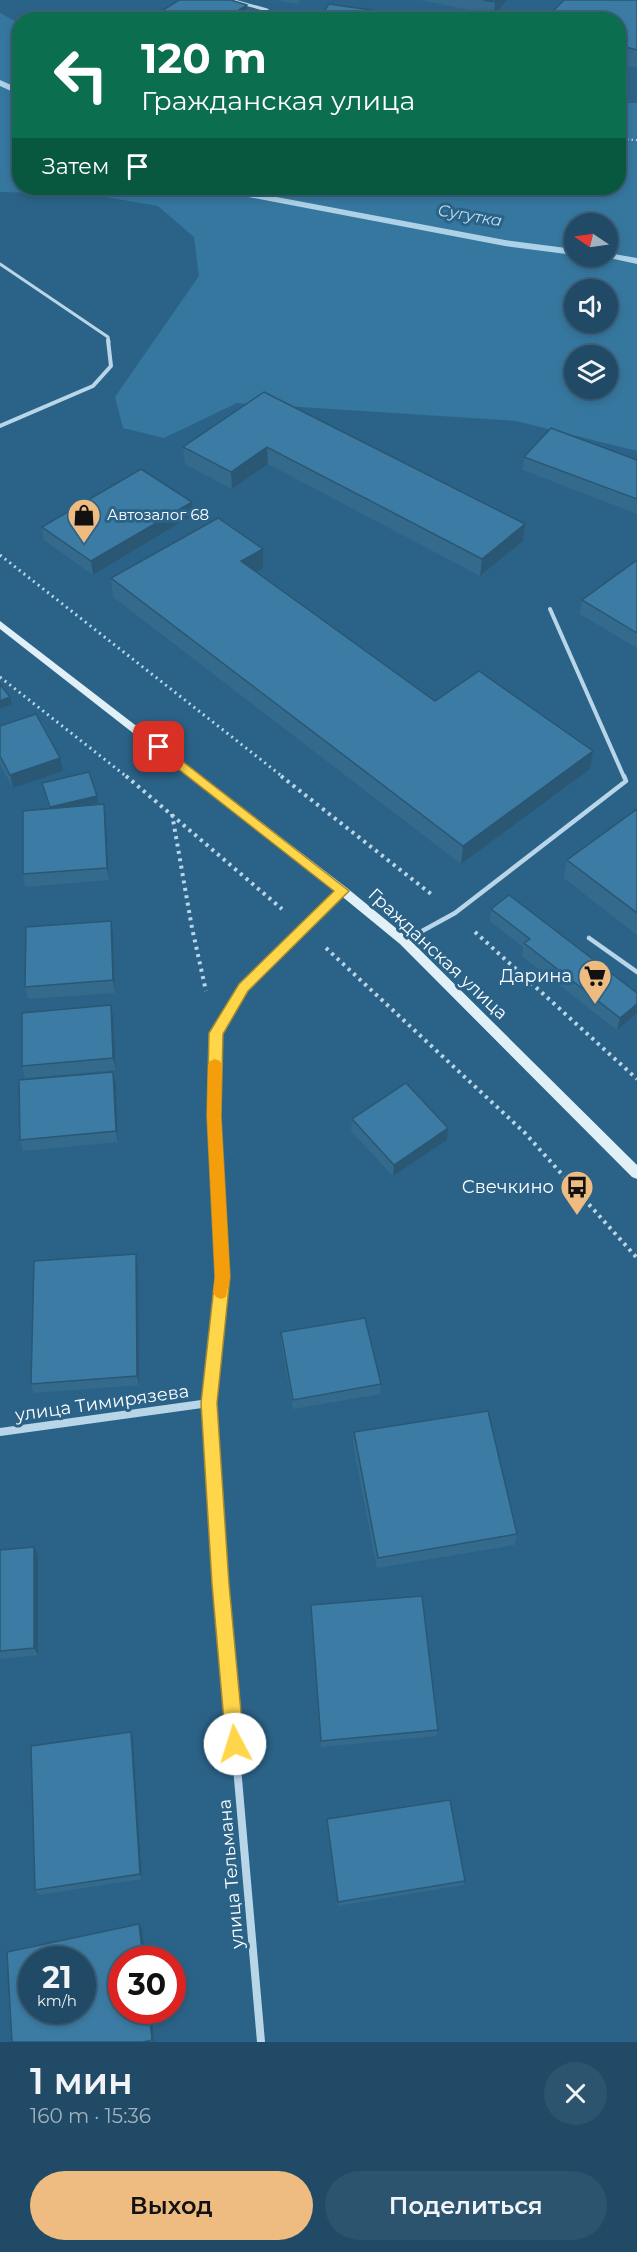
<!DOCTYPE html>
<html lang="ru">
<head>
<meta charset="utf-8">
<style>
  :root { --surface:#204a66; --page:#2d546f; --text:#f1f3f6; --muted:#a2b3bf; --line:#3d627a; --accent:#eebb80 }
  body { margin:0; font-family:Montserrat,sans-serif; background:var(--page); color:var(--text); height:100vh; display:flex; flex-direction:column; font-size:22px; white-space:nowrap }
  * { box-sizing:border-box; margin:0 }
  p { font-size:20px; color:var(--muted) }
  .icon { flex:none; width:33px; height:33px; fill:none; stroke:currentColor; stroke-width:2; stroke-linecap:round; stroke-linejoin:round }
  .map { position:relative; height:2042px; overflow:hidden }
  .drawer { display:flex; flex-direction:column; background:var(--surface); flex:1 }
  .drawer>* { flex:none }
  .hud { position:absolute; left:12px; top:12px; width:614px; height:183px; border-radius:24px; box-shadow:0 3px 9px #0003,0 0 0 2px var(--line); background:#0b6e4f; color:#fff; overflow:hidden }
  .needle { width:39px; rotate:283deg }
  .controls { position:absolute; left:564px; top:213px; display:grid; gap:12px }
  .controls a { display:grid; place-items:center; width:54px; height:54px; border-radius:50%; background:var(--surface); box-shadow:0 3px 9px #0003,0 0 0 2px var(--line); font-size:30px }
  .speed { position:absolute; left:18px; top:1946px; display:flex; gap:12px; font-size:30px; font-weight:700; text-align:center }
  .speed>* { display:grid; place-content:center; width:78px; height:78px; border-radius:50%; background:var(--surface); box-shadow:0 3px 9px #0003,0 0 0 2px var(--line); line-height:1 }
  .speed small { font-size:15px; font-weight:400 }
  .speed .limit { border:9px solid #d22; background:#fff; color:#111 }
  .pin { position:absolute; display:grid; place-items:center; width:51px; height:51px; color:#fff; margin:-26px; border-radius:12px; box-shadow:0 3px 9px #0006 }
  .me { position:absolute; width:66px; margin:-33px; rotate:355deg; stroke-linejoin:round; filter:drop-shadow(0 0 4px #0008) }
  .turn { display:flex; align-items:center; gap:21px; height:126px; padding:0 30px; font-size:27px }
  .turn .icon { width:78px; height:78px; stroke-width:2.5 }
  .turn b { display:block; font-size:42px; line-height:51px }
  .then { display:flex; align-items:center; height:57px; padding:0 30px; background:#0003; gap:12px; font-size:22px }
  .round { display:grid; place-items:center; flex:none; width:63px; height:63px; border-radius:32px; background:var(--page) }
  .summary { display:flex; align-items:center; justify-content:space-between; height:102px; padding:0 30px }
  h1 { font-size:36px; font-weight:600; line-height:45px }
  .primary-button { display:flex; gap:12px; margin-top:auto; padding:12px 30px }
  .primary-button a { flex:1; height:69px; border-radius:36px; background:var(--accent); color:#111; font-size:24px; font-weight:600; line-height:69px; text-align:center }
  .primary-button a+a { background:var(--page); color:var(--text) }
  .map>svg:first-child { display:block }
  .green { fill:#36779f; fill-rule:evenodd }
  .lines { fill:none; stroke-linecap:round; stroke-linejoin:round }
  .stream { fill:#add2e8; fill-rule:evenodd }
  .path-far2 { stroke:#b8d6e8; stroke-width:2; stroke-dasharray:1.5 3; stroke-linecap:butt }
  .path-far1 { stroke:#b8d6e8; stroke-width:3; stroke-dasharray:2 4; stroke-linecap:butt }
  .path { stroke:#b8d6e8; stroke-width:4; stroke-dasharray:3 4.5; stroke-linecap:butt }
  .lane-far2 { stroke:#b8d6e8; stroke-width:3 }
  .lane-far1 { stroke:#b8d6e8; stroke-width:4 }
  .lane { stroke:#b8d6e8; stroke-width:4.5 }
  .street-far1 { stroke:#b8d6e8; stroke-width:6 }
  .street { stroke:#b8d6e8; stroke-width:8 }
  .secondary { fill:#e1eff7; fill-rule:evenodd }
  .wall { fill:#346b8d }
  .shaded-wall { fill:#2a5773 }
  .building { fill:#3c7ca4; stroke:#2a5773; stroke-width:1.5; fill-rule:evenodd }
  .route { fill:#ffd54a; stroke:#a68a30; stroke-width:1.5 }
  .slow { fill:#f59e0b }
  .labels { text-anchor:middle; stroke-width:6; stroke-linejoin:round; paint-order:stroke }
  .far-poi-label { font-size:15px; fill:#fff; stroke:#2b6388; text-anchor:start }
  .far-water-label { font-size:16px; font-style:italic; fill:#c3dfef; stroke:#2b6388 }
  .street-label { font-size:18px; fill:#fff; stroke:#2b6388 }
  .poi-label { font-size:18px; fill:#fff; stroke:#2b6388; text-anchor:end }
</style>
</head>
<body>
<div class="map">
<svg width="637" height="2042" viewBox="0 0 637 2042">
  <rect width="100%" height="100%" fill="#2b6388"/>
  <path class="green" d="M0,13L19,23L20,188H618V103H637V451L516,421L237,403L164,438L123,428L115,397L199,276L194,237L158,206L88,194L0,192ZM574,224H608V256H574ZM574,290H608V322H574ZM574,356H608V388H574Z"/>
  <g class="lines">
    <path class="stream" d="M0,80L20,89V95L0,86Z
      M212,188H229L505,240L574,249V255L505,246L217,191Z
      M608,253L637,258V264L600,256H608Z"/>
    <path class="path-far2" d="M618,139L637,140"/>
    <path class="path-far1" d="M0,555L283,777
      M0,677L127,777"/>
    <path class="path" d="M126,776L282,909
      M281,776L431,894
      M172,814L192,928L206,991
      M475,932L637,1079
      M326,948L525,1133L637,1258"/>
    <path class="lane-far2" d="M231,0L267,10L275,20
      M0,264L108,337L109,342"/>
    <path class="lane-far1" d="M0,426L93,386L111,366L108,340
      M550,609L624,777"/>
    <path class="lane" d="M589,938L637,972
      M404,941L455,913L626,781L624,776"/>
    <path class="street-far1" d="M217,1333L223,1277L214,1116L216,1033L243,987L343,891"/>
    <path class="street" d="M217,1332L209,1403L221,1584L261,2042
      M0,1432L209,1403"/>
    <path class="secondary" d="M0,621L347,888L408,938L637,1165V1179L632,1177L400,944L339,894L0,629Z"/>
  </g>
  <path class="wall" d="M276,0H301L297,4Z
    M420,0H507L494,15Z
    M637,0V68L618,64V20H548V16Z
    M264,392L525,524L523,541L480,576L268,464L232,489L185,464L183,447Z
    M524,457L637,460V514L523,470Z
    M193,515L93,575L44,540L42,527Z
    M263,549V568L256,572L435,701L590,769L461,864L113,597L111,578Z
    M637,560V648L580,614L582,600Z
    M0,726L60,758L63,771L13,788L0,764Z
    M42,783L97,796L98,803L89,806L106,817L109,880L25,887L23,874L49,809Z
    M637,809V935L564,878L567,860Z
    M491,909L637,993L617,1030L522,956L523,947L490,921Z
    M113,933L115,993L28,999L25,987Z
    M113,1017L116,1070L25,1078L22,1066Z
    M113,1072L116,1084L118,1142L23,1151L20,1140Z
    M352,1119L448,1128L447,1140L393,1176L351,1131Z
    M136,1254L138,1265L139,1385L34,1393L31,1384Z
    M281,1332L381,1384L380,1394L293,1409L281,1342Z
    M354,1432L517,1534L514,1545L377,1568L353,1444Z
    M34,1547L38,1555V1655L0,1659V1550Z
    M311,1605L438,1730L436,1736L321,1747Z
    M133,1738L142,1879L39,1895L35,1890Z
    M327,1819L465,1881L463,1885L338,1906L327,1825Z"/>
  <path class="shaded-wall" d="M497,0H507L494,15L495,2Z
    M247,5V12L235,20L234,13Z
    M267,447L268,464L232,489L231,472Z
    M192,502L193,515L93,575L91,561Z
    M525,524L523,541L480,576L482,559Z
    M263,549V568L242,581L241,561Z
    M10,697L12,704L0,709V701Z
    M593,751L590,769L461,864L463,846Z
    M60,758L63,771L13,788L10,775Z
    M97,796L98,803L51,814L50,807Z
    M104,804L106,817L109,880L107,868Z
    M111,921L113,933L115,993L113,980Z
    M637,1004V1013L617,1030L620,1018Z
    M111,1005L113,1017L116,1070L113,1058Z
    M113,1072L116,1084L118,1142L116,1131Z
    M448,1128L447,1140L393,1176L394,1165Z
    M136,1254L138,1265L139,1385L137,1376Z
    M34,1547L38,1555V1655L34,1648Z
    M131,1732L133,1738L142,1879L140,1874Z
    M139,1924L142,1928L145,1959H143Z
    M149,2010H151L154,2042L152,2040Z"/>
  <path class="building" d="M179,0H231L247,5L234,13L256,20H147Z
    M483,0H497L495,2Z
    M564,0H637V50L618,45V20H565L548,16Z
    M329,4L441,20H318Z
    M264,392L525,524L482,559L267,447L231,472L183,447Z
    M551,428L637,460V499L524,457Z
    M141,469L192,502L91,561L42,527Z
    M218,518L263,549L241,561L435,701L479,671L593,751L463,846L111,578Z
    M637,560V633L582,600Z
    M0,684L10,697L0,701Z
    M36,714L60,758L10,775L0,756V726Z
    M89,772L97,796L50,807L42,783Z
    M104,804L107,868L23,874V811Z
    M637,809V913L567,860Z
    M509,895L637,993V1004L620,1018L524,943L530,939L491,909Z
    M111,921L113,980L25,987L26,927Z
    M111,1005L113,1058L22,1066V1013Z
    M113,1072L116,1131L20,1140L19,1080Z
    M406,1083L448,1128L394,1165L352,1119Z
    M136,1254L137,1376L31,1384L34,1261Z
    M365,1318L381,1384L293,1400L281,1332Z
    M488,1411L517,1534L378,1558L354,1432Z
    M34,1547V1648L0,1651V1550Z
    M422,1596L438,1730L321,1741L311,1605Z
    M131,1732L140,1874L35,1890L31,1746Z
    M450,1800L465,1881L338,1902L327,1819Z
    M139,1924L143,1959H122V2010H149L152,2040L143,2042H12L7,1952ZM32,1959H82V2010H32Z"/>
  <path class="route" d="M159,743L349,891L248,991L223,1034L221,1116L230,1277L217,1403L229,1584L244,1744L241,1751L235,1753L229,1751L226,1744L212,1584L201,1403L215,1277L207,1116L209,1033L239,984L334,891L154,750L153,747Z"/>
  <path class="slow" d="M215,1059L220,1061L222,1065L221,1116L230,1277L226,1297L221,1299L216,1297L213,1292L215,1277L207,1116L208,1065L210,1061Z"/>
  <defs>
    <symbol id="shop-pin" viewBox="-11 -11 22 30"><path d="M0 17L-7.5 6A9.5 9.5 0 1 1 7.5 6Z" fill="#eebb80" stroke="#2b6388"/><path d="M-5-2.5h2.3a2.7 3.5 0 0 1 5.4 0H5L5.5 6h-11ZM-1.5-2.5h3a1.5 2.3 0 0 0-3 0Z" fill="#111"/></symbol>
    <symbol id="supermarket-pin" viewBox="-11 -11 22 30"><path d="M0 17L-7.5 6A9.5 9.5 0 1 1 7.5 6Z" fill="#eebb80" stroke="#2b6388"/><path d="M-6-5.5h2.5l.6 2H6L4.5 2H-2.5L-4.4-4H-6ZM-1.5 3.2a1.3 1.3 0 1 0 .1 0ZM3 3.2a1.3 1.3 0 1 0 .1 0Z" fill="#111"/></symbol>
    <symbol id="bus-pin" viewBox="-11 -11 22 30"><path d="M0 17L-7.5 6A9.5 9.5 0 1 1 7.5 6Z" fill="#eebb80" stroke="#2b6388"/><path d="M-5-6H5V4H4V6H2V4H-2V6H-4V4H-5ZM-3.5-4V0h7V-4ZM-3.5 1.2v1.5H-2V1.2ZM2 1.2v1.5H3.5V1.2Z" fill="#111"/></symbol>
  </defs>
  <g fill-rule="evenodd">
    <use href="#shop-pin" x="65" y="496" width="38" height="52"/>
    <use href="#supermarket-pin" x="576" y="957" width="38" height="52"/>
    <use href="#bus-pin" x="558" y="1168" width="38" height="52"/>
  </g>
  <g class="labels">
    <g class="far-poi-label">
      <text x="107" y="520">Автозалог 68</text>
    </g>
    <g class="far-water-label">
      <text transform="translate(470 215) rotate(10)" y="6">Сугутка</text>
    </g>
    <g class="street-label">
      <text transform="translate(438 954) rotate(43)" y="6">Гражданская улица</text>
      <text transform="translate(102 1403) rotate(-8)" y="6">улица Тимирязева</text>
      <text transform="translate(231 1874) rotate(-95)" y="6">улица Тельмана</text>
    </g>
    <g class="poi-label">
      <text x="572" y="982">Дарина</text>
      <text x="554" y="1193">Свечкино</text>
    </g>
  </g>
</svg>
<div class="controls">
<a><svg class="needle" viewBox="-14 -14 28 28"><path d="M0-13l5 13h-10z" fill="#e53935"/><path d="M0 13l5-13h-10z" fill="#a2b3bf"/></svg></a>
<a><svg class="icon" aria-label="sound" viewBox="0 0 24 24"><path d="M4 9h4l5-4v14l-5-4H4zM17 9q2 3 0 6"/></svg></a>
<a><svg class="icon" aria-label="layers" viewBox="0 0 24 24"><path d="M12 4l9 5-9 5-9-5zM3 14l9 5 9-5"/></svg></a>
</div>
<div class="speed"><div>21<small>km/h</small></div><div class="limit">30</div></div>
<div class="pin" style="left:159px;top:747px;background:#d93025"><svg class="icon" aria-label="arrive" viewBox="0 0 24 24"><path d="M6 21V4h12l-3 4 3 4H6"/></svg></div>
<svg class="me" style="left:235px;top:1744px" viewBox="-20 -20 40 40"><circle r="19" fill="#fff"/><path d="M0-13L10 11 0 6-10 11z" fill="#ffd54a"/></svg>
<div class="hud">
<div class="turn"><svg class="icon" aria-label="left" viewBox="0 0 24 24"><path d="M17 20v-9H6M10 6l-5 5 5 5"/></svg><div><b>120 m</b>Гражданская улица</div></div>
<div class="then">Затем<svg class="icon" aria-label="arrive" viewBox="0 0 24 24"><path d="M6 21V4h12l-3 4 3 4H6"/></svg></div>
</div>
</div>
<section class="drawer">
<div class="summary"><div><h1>1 мин</h1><p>160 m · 15:36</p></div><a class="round"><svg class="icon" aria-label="close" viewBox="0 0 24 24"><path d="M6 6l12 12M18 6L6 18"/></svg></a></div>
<div class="primary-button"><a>Выход</a><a>Поделиться</a></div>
</section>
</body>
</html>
